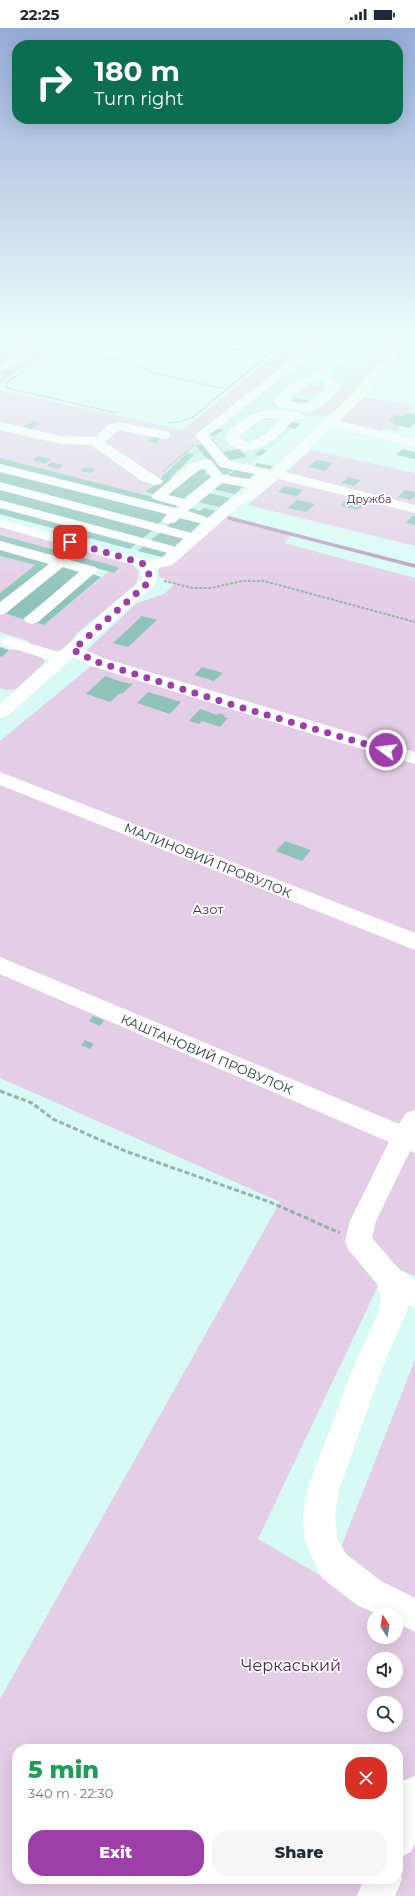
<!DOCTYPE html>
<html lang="en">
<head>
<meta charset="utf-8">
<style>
  :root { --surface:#fff; --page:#f6f6f7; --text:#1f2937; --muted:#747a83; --accent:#9c3fa8 }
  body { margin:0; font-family:Montserrat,sans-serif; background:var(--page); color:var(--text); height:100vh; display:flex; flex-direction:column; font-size:15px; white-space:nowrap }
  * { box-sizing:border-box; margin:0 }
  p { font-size:13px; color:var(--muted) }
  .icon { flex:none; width:22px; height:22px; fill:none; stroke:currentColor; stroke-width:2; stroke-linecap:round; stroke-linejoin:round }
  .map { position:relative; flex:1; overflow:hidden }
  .drawer { position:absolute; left:12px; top:1716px; width:391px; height:140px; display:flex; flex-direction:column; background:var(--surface); border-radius:16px; box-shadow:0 4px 16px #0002 }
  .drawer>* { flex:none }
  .top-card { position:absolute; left:12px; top:12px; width:391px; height:84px; border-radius:16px; box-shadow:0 4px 16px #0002; background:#0b6e4f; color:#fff; overflow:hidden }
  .needle { width:26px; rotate:348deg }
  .fabs { position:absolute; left:367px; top:1580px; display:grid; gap:8px }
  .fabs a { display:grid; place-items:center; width:36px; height:36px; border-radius:50%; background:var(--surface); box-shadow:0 4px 16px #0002; font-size:20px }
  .pin { position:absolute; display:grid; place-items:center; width:34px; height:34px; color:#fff; margin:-17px; border-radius:8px; box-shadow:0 2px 6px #0006 }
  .me { position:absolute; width:44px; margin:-22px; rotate:285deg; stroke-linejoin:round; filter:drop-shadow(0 0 3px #0008) }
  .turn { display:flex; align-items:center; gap:14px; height:84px; padding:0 16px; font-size:18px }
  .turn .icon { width:52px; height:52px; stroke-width:2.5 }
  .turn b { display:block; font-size:28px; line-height:34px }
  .round { display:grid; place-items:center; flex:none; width:42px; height:42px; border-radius:16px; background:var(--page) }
  .summary { display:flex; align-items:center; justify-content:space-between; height:68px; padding:0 16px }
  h1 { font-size:24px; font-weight:800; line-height:30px; color:#1e9e55 }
  .primary-button { display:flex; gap:8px; margin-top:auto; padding:8px 16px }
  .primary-button a { flex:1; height:46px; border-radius:16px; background:var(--accent); color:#fff; font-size:16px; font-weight:800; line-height:46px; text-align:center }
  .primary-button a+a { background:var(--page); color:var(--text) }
  .status { display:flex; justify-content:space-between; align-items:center; height:28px; padding:0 20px; background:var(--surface); direction:ltr }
  .status svg { height:11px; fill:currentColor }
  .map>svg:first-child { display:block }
  .built { fill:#c5efe7 }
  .green { fill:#e4cde6; fill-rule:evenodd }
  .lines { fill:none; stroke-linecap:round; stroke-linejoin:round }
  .stream-far1 { stroke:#ba9dbd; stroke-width:3 }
  .stream { stroke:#ba9dbd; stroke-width:3.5 }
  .building { fill:#8fc3ba }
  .path-far2 { stroke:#96b1ac; stroke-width:1.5; stroke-dasharray:2.5 1; stroke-linecap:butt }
  .path-far1 { stroke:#96b1ac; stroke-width:2; stroke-dasharray:3 1.5; stroke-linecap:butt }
  .path { stroke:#96b1ac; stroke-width:3; stroke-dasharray:5 2.5; stroke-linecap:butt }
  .minor { fill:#fff; fill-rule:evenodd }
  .route { stroke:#9c3fa8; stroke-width:7; stroke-dasharray:0 12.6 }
  .labels { text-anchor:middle; stroke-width:3.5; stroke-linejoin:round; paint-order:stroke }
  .far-park-label { font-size:11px; fill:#4c2651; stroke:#fff }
  .street-label { font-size:13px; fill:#2c3a37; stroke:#fff }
  .park-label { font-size:13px; fill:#4c2651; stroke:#fff }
  .near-park-label { font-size:16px; fill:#4c2651; stroke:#fff }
</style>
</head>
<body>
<div class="status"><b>22:25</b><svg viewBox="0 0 49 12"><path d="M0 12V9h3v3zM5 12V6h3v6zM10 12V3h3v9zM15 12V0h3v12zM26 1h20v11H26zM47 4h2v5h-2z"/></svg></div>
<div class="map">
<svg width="415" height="1868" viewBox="0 0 415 1868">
  <rect width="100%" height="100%" fill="#d8faf4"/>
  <path class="built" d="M324,312H398L250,437L253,438L257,435L273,438L267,447L244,458L162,529L0,486V430L161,449L194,417L209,415L203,407Z"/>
  <path class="green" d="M293,312H324L203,407L210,415L194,417L161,448L163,449L141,466L0,430V362L183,402Z
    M398,312H404C397,318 390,325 383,331C380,334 376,335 373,338C350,366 345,396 300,386L315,384Z
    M0,314L48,324L0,356Z
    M305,357L322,360L313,367L300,365L298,362Z
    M364,369L390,373L413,379L405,386H402L390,392L394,394L392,396L401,398L397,403L384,400L379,405L339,393L338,391Z
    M311,422L415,445V518L248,477Z
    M221,488L292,507L284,515L415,550V1248L388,1237L258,1511L328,1552L415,1332V1868H0V1671L280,1174L0,1050V713L91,638L87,622L137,575L164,566L175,556L159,549L158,541L181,530ZM374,1587H396V1609H374ZM374,1631H396V1653H374ZM374,1675H396V1697H374ZM17,1721H398V1851H17Z
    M0,498L125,533L133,537L139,544L136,556L76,606L70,618C57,627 42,621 29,616L28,613L0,604V584L44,597L109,543L114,545L119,541L0,507Z
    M0,528L35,537L0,565Z
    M18,621L39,628L44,632V635L16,661L7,662L0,660V628L9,622Z"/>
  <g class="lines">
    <path class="stream-far1" d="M229,490L233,491"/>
    <path class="stream" d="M229,490L415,538"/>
  </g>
  <path class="building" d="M5,342H9L17,343L11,347L0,345Z
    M295,370L309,372L306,375L292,373Z
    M407,385L415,386V395L410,400L392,396L394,394L389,392L395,387L400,388Z
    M34,393L40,395L30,402L22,400Z
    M292,394L300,396L295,401L286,399Z
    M214,400L223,402L214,408L205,406Z
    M155,408L161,409L156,415L148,413Z
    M212,411L223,424L239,421L247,429L225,433L207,412Z
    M204,416L235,440L231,444L228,443L230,446L221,447L195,417Z
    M261,421L267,423L260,428L254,427Z
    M402,421L415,424V430L414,431L396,427Z
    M187,425L195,426L170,450L174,451L154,466L145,464L159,454H157L163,449H161Z
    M38,428L51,431L45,436L32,432Z
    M0,430L141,466L182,476L177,481L0,436Z
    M317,432L333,435L325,443L308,439Z
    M51,434L63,437L59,441L47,438Z
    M257,435L273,438L269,442L253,439Z
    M84,440H89L95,441L90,445L81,443Z
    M200,441L208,443L204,446L213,448L184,470L186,471L183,474L164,468Z
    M236,441L258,446L249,454L227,449Z
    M0,443L158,484L169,487L158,496L0,455Z
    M349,449L361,452L354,458L341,455Z
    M221,452L244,458L235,466L212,461Z
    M285,458L303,462L297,468L278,464Z
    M0,461L154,501L142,511L0,473Z
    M405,462L415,464V468L411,472L398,469Z
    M208,465L230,470L220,479L198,474Z
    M347,471L365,475L358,482L340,478Z
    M297,472L315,476L306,484L288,480Z
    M0,479L137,515L130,521L0,486Z
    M191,480L200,483L204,480L216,483L207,490L185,484Z
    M412,488H415V497L406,495Z
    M178,489L201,495L190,505L166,499Z
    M162,503L185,509L174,519L150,513Z
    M0,507L114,538L119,540L114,545L0,513Z
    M144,517L168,524L162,529L138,523Z
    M0,521L51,535L0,576V565L35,537L0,528Z
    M62,538L81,544L23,591L4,585Z
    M92,546L101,549L44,597L34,594Z
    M142,588L157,592L128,619L113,615Z
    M0,619L9,622L2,629L0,628Z
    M202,639L223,645L214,653L194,647Z
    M105,648L122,654L133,656L122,666L120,665L110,674L86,666Z
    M148,664L181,674L170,686L137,675Z
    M200,681L217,687L219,685L225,687L224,689L228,690L220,699L202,693L199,696L189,693Z
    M285,813L311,822L302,833L276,823Z
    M93,988L104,992L100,998L89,993Z
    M85,1012L94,1016L90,1021L81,1017Z"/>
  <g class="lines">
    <path class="path-far2" d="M206,312L232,320L267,327
      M83,324L122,333L154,345L226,361
      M28,341L6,355L7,360L116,385
      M168,395L180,394L193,389L284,314
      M163,444L194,417"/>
    <path class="path-far1" d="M164,553L193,560H211L242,553H264L415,594"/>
    <path class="path" d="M0,1063L32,1075L53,1091L125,1123L270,1174L340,1205"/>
    <path class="minor" d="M0,312H23L56,319L71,312H80L82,314C66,334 27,319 6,315Z
      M92,312H120L118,314L107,317L94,314Z
      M316,312H329L208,408L230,433L268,441L270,444L356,363L375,338L403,312H415L383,342L364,369L339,393L415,411V419L332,399L285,444L415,477V485L278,451L260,466L238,479L172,537L154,541L157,551L154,557L83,621L103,630L415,724V736L338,714L91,638L74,629L6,689L0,690V676L50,632L2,617L0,614L2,611L8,609L59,624L142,551L141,543L137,538L0,499V491L148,533L162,530L168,525L0,480V472L173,518L174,520L184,511L0,462V454L192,505L202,496L180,490L174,495H164L162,492L167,486L0,444V436L175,480L178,478L153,471L151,468L189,436L206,431L211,432L223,447L249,451L255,446L220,439L195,407ZM204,440L211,449L185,471L168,467L199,442ZM222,455L250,460L228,473L207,491L206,489L188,483Z
      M356,312H369L329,345L340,359C320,387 307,385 277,378L274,373L291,356L318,343ZM320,350L327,359C310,375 311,378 287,373L299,362Z
      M25,324L29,325L31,327L29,329L0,344V336Z
      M268,382L299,384L305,388L303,391H295C279,407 263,427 239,421C232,419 227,415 225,409C234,395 252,385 268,382ZM265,390H282C270,401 255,421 238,410L253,397Z
      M0,394L61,408L96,409L108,397L118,394L169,404L170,407L169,410L164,411L119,402L105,414L163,453L161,456L156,457L142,453L91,417L61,416L0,402Z
      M0,513L95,539L98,542L38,594L32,596L26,594L24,591L79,544L63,539L6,585L0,587V574L49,536L0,522Z
      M0,744L415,905V922L0,757Z
      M0,929L399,1096L406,1085L415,1082V1125L410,1123L376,1193L372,1210L399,1241L415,1252V1280L408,1277L407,1283L382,1340L339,1462L335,1487L337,1510L346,1526L381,1553L415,1570V1604L396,1595V1587H379L357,1577L322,1550L305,1513L303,1487L307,1462L353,1340L379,1283L381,1269L377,1256L348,1221L345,1213L350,1193L389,1114L0,946Z
      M415,1748V1815L411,1824L398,1830V1763L402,1753Z
      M398,1841L402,1851L395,1868H357L364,1851H398Z"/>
  </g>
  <linearGradient id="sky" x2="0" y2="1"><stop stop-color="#95abd7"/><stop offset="0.54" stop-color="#edfdfa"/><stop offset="1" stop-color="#edfdfa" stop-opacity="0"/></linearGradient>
  <rect width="415" height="573" fill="url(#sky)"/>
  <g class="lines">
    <path class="route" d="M70,514L142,535C148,540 150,547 149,554L73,622L97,634L233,677L386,722"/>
  </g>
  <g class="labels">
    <g class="far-park-label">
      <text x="369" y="475">Дружба</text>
    </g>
    <g class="street-label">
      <text transform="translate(208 832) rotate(22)" y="5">МАЛИНОВИЙ ПРОВУЛОК</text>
      <text transform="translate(207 1026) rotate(23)" y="5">КАШТАНОВИЙ ПРОВУЛОК</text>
    </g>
    <g class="park-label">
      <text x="208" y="886">Азот</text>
    </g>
    <g class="near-park-label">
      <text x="291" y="1643">Черкаський</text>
    </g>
  </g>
</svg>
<div class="fabs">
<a><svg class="needle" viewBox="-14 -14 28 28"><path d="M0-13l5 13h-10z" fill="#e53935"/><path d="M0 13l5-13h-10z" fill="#747a83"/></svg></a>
<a><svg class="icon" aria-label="sound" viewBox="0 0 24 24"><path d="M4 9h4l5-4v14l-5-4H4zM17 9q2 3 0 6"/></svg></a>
<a><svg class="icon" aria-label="search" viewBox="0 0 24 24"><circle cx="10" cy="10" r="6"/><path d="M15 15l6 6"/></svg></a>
</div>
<div class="pin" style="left:70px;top:514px;background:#d93025"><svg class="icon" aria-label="arrive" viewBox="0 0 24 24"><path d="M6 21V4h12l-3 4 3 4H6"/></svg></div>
<svg class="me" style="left:386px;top:722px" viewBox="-20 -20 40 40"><circle r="17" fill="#9c3fa8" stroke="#fff" stroke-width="3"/><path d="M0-11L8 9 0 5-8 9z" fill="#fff"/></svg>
<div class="top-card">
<div class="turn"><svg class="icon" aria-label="right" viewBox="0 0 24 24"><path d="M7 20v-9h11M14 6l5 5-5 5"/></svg><div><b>180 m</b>Turn right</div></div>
</div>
<section class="drawer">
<div class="summary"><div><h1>5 min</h1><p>340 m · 22:30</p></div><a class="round" style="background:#d93025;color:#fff"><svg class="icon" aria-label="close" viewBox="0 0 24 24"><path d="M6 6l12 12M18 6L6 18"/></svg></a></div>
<div class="primary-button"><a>Exit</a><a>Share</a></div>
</section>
</div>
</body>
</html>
